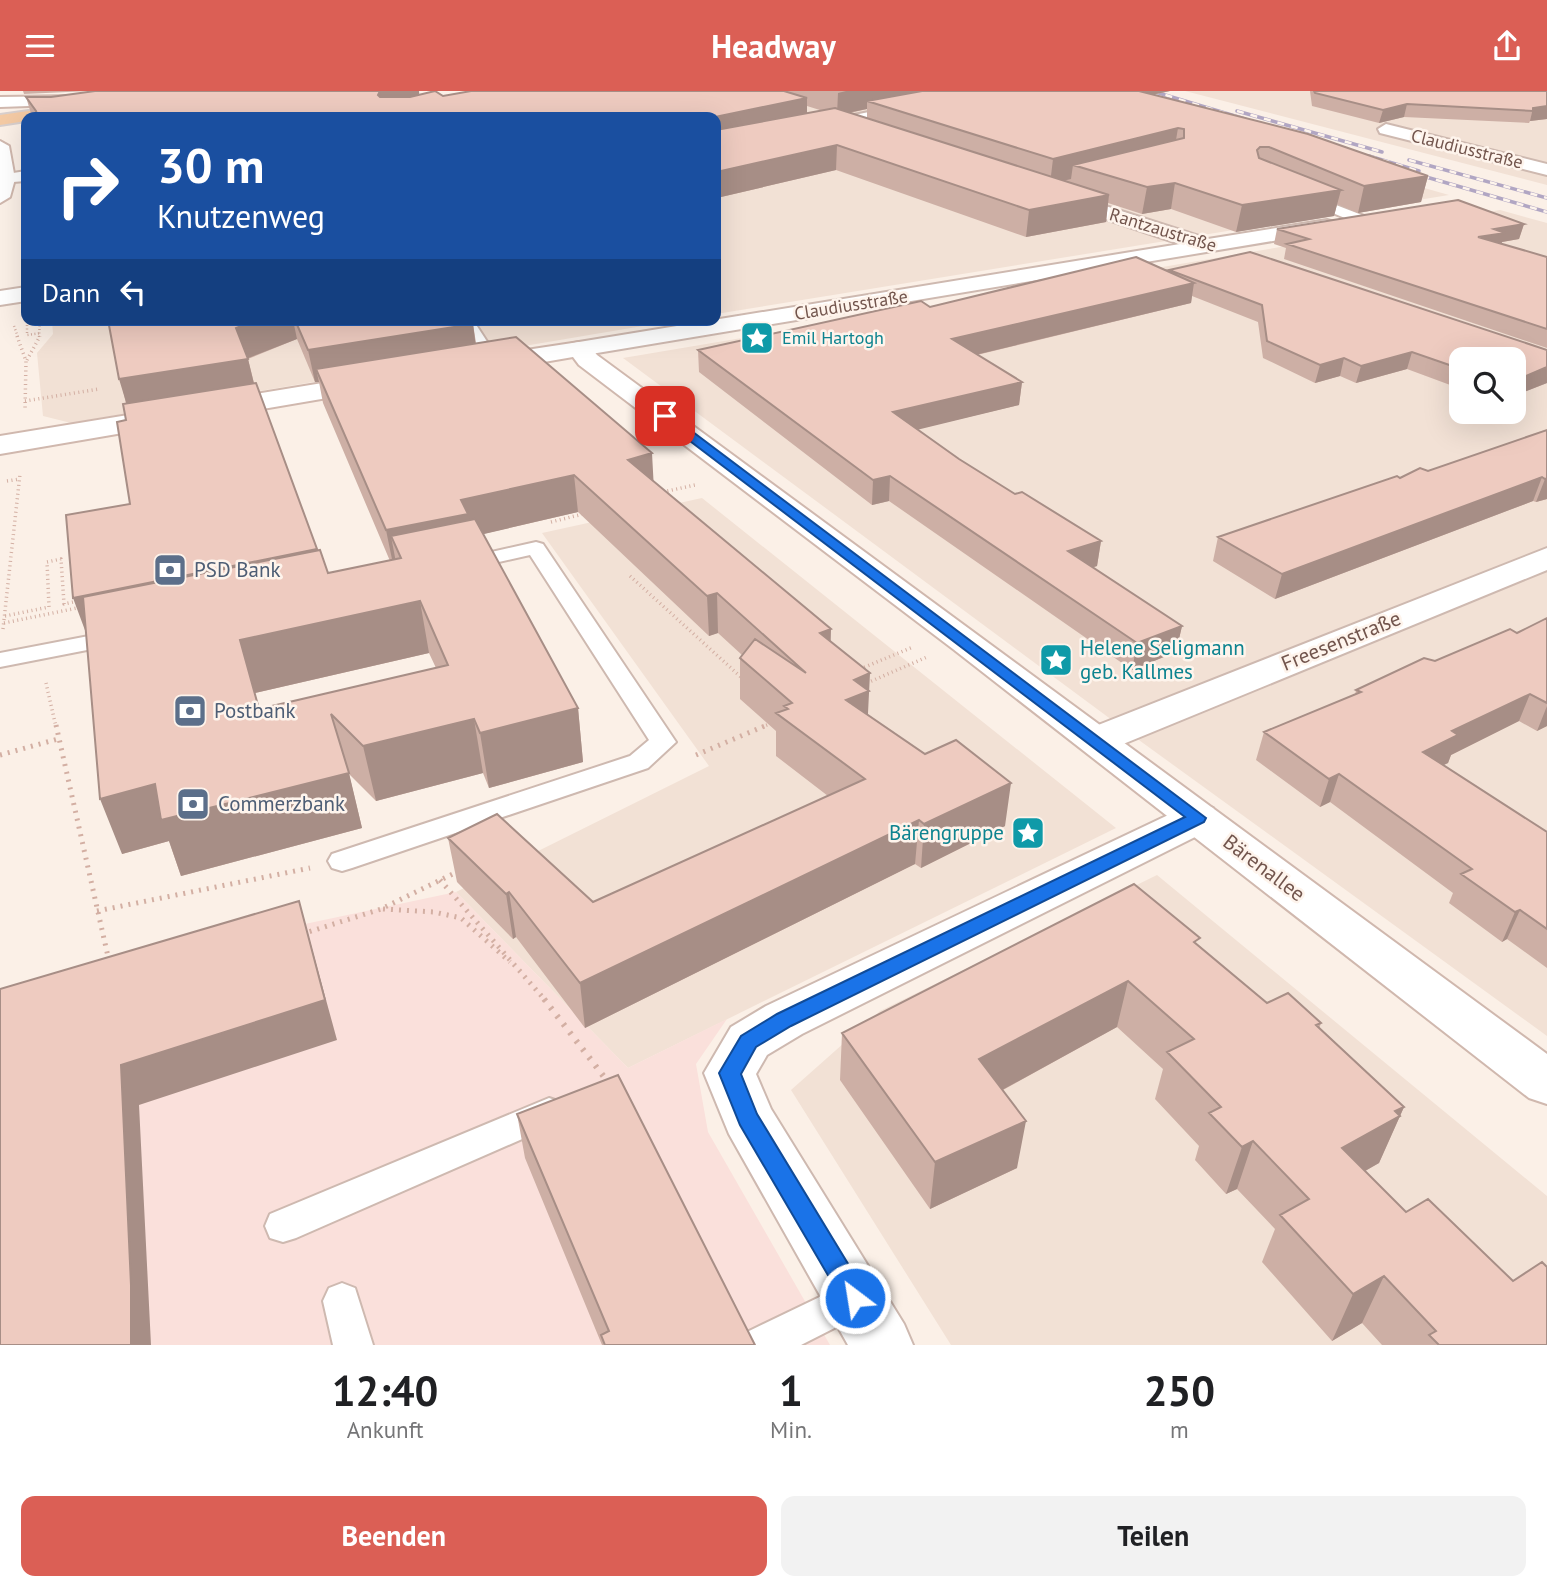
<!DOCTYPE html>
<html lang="de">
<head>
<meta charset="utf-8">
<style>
  :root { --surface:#fff; --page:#f2f2f2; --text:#202124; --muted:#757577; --accent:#db5f55 }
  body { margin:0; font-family:"PT Sans",sans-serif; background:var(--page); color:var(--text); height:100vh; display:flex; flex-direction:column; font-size:26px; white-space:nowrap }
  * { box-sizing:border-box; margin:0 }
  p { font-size:23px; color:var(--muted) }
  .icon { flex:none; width:38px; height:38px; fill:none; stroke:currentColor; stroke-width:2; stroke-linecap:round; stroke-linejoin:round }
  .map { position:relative; height:1254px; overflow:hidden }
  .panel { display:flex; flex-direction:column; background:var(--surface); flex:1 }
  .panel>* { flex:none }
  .guide { position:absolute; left:21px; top:21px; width:700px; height:214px; border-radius:14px; box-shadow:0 7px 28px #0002; background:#1a4fa0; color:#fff; overflow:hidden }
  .controls { position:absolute; left:1449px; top:256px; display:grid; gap:14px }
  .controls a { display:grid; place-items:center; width:77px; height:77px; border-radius:14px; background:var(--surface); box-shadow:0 7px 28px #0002; font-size:35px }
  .pin { position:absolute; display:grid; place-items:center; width:60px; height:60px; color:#fff; margin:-30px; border-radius:14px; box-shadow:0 4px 10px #0006 }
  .me { position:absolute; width:77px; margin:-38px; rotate:329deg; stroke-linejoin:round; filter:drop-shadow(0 0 5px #0008) }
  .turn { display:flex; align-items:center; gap:24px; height:147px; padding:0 21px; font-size:32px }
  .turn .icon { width:91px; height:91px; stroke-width:2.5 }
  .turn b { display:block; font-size:49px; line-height:60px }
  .then { display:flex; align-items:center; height:66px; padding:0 21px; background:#0003; gap:14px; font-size:26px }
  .eta { display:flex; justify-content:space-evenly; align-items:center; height:119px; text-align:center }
  .eta b { font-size:42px; font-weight:700; line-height:49px }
  .primary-button { display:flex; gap:14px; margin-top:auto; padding:14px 21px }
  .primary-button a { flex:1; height:80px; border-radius:14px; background:var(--accent); color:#fff; font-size:28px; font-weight:700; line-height:80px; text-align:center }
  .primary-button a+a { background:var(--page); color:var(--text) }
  header { display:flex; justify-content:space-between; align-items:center; height:91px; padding:0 21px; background:var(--accent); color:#fff; font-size:32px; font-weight:700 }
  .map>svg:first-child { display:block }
  .residential { fill:#f2e1d5; fill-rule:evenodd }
  .commercial { fill:#fae0db }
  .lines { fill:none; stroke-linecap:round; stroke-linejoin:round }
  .lane-casing { stroke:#ceb9b0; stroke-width:4 }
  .street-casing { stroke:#ceb9b0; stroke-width:4 }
  .secondary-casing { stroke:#d0b8ae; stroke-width:4 }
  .primary-casing { stroke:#d8cfcd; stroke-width:4 }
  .path-far3 { stroke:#d3afa3; stroke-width:2.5; stroke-dasharray:1 2.5; stroke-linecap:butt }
  .path-far2 { stroke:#d3afa3; stroke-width:3.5; stroke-dasharray:1 3.5; stroke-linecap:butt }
  .path-far1 { stroke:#d3afa3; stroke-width:5; stroke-dasharray:2 6; stroke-linecap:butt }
  .path { stroke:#d3afa3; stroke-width:6; stroke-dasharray:2.5 8; stroke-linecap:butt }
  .lane { fill:#fff; fill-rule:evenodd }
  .street { fill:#fff; fill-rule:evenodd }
  .secondary { fill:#fff; fill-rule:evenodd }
  .primary { fill:#f4caa4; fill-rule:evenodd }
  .rail-casing { stroke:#b1a6c3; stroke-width:3.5 }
  .rail { stroke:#fef4ec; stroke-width:2.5; stroke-dasharray:7; stroke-linecap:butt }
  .wall { fill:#cdafa5; fill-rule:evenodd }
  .shaded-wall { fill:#a78e86 }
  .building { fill:#eecbc0; stroke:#a78e86; stroke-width:2; fill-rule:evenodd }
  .route { fill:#1a73e8; stroke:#114b97; stroke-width:2 }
  .labels { text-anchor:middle; stroke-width:5; stroke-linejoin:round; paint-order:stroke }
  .far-street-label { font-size:18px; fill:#72554d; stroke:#fef4ec }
  .far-culture-label { font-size:18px; fill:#0d838f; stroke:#fef4ec; text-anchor:start }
  .service-label { font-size:21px; fill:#4e5e75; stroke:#fef4ec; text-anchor:start }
  .street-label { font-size:21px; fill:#72554d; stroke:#fef4ec }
  .culture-label { font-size:21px; fill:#0d838f; stroke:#fef4ec; text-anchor:start }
</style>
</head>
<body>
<header><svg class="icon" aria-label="menu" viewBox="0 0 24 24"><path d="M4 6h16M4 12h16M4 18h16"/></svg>Headway<svg class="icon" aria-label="share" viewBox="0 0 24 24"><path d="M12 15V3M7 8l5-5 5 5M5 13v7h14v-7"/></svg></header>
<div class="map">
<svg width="1547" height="1254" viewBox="0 0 1547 1254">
  <rect width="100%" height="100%" fill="#fbf0e7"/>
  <path class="residential" d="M532,0H1082L1449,104L716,223V26H458Z
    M1185,0H1547V94Z
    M1500,119L1547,132V945L1143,652L623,267ZM1461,268H1514V320H1461Z
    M52,229H678L71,332L43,325L37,262L53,243Z
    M702,407L1116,737L628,977L456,801L709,675L542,442Z
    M1157,784L1547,1105V1254H951L791,999L880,920Z"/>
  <path class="commercial" d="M456,801L628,977L727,928L696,973L708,1041L830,1254H0V904L206,854Z"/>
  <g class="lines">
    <defs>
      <path id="lane" d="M1305,102L1367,126L1368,129L1367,132H1357L1301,109L1299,106Z
        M458,229H473L501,272L499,275H487Z
        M536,451L543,453L676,651L648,677L352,777L342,780L332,777L328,770L332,763L630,665L649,649L530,464L463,479L456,477L453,473L456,469Z
        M120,539L128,541L131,546L128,551L0,576V562Z
        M549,1007L561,1011L566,1021L561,1031L296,1147L283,1151L270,1147L265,1135L270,1123Z
        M855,1189L868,1194L874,1207L868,1220L801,1254H741L747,1241Z
        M342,1192L355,1197L373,1254H333L323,1210L329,1197Z"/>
      <path id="street" d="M972,0H1003L995,5L716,62V52Z
        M1386,33L1547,73V84L1380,42L1378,38Z
        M26,80V90L0,92V84Z
        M1059,100L1208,148L1327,129L1334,131L1337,135L1334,139L1327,141L579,265L570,263L567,258L570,253L579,251L1180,153L1052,110L1049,106L1052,102Z
        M26,196V210L0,214V200Z
        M1547,457V479L1111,658L1097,661L1083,658L1077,649L1083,640Z
        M1198,713L1213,717L1219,727L1213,737L802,943L767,964L756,983L771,1018L904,1233L913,1254H848L729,1043L704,982L731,936L766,915L1183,717Z"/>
      <path id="secondary" d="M80,5L88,10L86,13L0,16V6Z
        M0,50L9,55L15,88L10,106L0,112Z
        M579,251L588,253L597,264L1547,963V1013L1529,1007L953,558L579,274L573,266L486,281L477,278L473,273L477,268L486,265Z
        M371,284L380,286L384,292L380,298L0,363V345Z"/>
      <path id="primary" d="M85,12L91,14L93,17L91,20L54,26H26V30L0,34V24Z"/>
    </defs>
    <use href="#lane" class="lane-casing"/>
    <use href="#street" class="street-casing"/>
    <use href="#secondary" class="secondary-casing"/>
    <use href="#primary" class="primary-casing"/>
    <path class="path-far3" d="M27,234V244L41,242
      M14,235L18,246
      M39,246L40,229"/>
    <path class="path-far2" d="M17,245L26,270L25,319
      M27,269L40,245
      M25,310L99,298
      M7,390L20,388
      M663,401L695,394
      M551,431L587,422
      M630,485L742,587
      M5,525L49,516L47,471L61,468L64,513L78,510
      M4,532L82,516
      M3,538L20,383
      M860,578L913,556
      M46,592L56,636
      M867,592L927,566
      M762,636L772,632"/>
    <path class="path-far1" d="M56,634L109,870
      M0,664L58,648
      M696,664L767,634
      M440,789L546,910
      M383,818L434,821L461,827L510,871
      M97,820L310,777
      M302,843L381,818L459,780"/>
    <path class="path" d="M544,908L608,991"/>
    <use href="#lane" class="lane"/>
    <use href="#street" class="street"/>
    <use href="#secondary" class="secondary"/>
    <use href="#primary" class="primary"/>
    <defs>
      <path id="rail" d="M1152,0L1245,28
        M1237,20L1382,61
        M1369,65L1419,80
        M1409,69L1547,107
        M1409,81L1547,121"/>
    </defs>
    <use href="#rail" class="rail-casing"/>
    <use href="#rail" class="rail"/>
  </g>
  <path class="wall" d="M23,0H89L24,3Z
    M95,0H419V4L443,5L471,0H1170L1153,4L1428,85L1421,111L1358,122L1337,113L1334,125L1236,141L1171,118L1142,123L1108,112L1106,131L1026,146L836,79L721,106L716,104V26H32L26,6H51ZM807,15L823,20L807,22ZM867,18V27L850,22Z
    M1310,0H1547V28L1530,30L1529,32L1404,26L1379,32L1312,15Z
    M1524,133L1519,148L1502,151L1501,153L1547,166V257L1284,168L1286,157L1274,153L1277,138Z
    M1250,161L1547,259V292L1514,305V268H1461V298L1407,278L1356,292L1340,285L1315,292L1263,267L1258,231L1192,205L1191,212L977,264L1022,291L1019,314L917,338L959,368L1015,403L1022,401L1101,450L1097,475L1093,476L1182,535L1176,561L1132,579L889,410L872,414L699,281L698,259L921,210L930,216L1136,166L1169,180V179Z
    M108,229H471L473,233L476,252L653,390L830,550L868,624L1005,735L921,777L915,773L585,937L516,846L513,848L457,791L448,747L593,811L828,705L776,665V640L740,608V567L742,564L718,542L709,545L578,421L483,443L578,617L583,671L489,697L483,682L376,710L349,683L362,737L181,785L169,750L122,763L130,413L126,313ZM297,248L315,291H319L323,312L390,470L328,482L317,459L254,292L248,268ZM429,562L436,577L259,618L255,602Z
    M1547,339V408L1536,411L1533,410L1275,508L1213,470L1218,446L1400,387L1428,380Z
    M1547,527V635L1537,640L1519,630L1451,664L1448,672L1443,674L1547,741V877L1507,848L1502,851L1449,812L1453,802L1330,711L1320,716L1256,669L1264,641L1355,604L1356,599L1517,542Z
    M1198,854L1267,912L1321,932L1319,938L1404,1016L1379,1072L1365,1080L1406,1121L1547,1254H1382L1362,1232L1332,1250L1262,1171L1275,1138L1237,1098L1226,1103L1195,1069L1199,1055L1155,1008L1163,978L1117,936L1003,999L1017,1077L930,1118L840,989L842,942Z
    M517,1023L755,1254H602L525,1067Z"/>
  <path class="shaded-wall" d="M380,0H419L420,13L385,20L378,4Z
    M846,0H959L867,10V18L837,24L838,2Z
    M1107,0H1170L1105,14Z
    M807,7V30L716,49L715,26Z
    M1407,13L1404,26L1379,32L1383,19Z
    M1547,15V28L1530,30L1533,17Z
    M1178,37L1174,61L1073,74L1071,88L1050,93L1053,68Z
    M837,54L836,79L721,106V80Z
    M1428,85L1421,111L1358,122L1364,95Z
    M1175,92L1171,118L1142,123L1147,96Z
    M1341,99L1334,125L1236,141L1242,114Z
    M1109,104L1106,131L1026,146L1029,119Z
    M1524,133L1519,148L1502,151L1500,157L1478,146L1494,138Z
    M1194,192L1191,212L950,270L952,248Z
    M257,229H293L297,248L246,268H248L256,301L129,321L119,288L236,237Z
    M473,233L477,265L316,278L319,291H315L308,259Z
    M1412,261L1407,278L1356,292L1361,275Z
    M1344,267L1340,285L1315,292L1320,274Z
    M1547,276V292L1514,305V290Z
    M1022,291L1019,314L892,345L893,321Z
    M652,362L654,399L628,369Z
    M574,384L578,421L471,446L391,445L397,477L394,478L386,439L461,409Z
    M890,385L889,410L872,414L873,389Z
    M1542,386L1533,410L1275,508L1282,483Z
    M1547,387V408L1536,411L1545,388Z
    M1101,450L1097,475L1065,486L1068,460Z
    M317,458L325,492L86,542L73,507Z
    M717,502L718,542L709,545L707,505Z
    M420,510L429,562L255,602L240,549Z
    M1182,535L1176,561L1132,579L1137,552Z
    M831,538L830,579L820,542Z
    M870,582L867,642L846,609L854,589Z
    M1530,603L1519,630L1451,664L1448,672L1413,689L1423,661L1452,640Z
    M1547,615V635L1537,640Z
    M578,617L583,671L489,697L480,642Z
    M474,628L483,682L376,710L363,655Z
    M349,682L362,737L181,785L169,750L122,763L100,708L155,693Z
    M1339,683L1330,711L1320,716L1329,688Z
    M1011,692L1005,735L921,777L924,733Z
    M919,729L915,773L585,937L580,892Z
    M509,801L516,846L513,848L506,803Z
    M299,810L337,949L139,1014L151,1254H131L121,974Z
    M1520,819L1507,848L1502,851L1515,821Z
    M1128,890L1117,936L973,1015L979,968Z
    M1404,1016L1379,1072L1323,1104L1342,1057L1395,1020Z
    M1026,1030L1017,1077L930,1118L935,1071Z
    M1253,1050L1237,1098L1226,1103L1242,1056Z
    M1384,1185L1362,1232L1332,1250L1353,1203Z"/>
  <path class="building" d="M95,0H380L378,4L380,6H410L435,0L443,5L471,0H784L807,7L715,26H38L36,20L26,6H51Z
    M922,0H1139L1308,43L1428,85L1364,95L1269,56H1260L1257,59L1259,67L1341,99L1242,114L1175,92L1147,96L1073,74L1184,47V38L1178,37L1053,68L867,10Z
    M1314,0H1547V15L1533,17V20L1407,13L1383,19L1315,2Z
    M835,17L1109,104L1029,119L837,54L721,80L716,78V39Z
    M1458,109L1524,133L1494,138L1505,142L1478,146L1547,166V238L1287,153L1309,148L1277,138Z
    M1250,161L1547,259V276L1514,290V268H1461V278L1412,261L1361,275L1344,267L1320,274L1267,250L1262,214L1169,179Z
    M1136,166L1194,192L952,248L1022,291L893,321L959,368L1015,403L1022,401L1101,450L1068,460L1182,535L1137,552L890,385L873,389L698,259L921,210L930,216Z
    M108,229H257L236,237L248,268L119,288Z
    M295,229H471L473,233L308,259Z
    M516,246L652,362L628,369L831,538L820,542L870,582L854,589L869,600L846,609L925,663L956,649L1011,692L924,733L919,729L580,892L509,801L506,803L448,747L497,723L593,811L865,688L776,622L788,618L784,615L792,612L740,567L755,548L806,582L717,502L707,505L574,384L461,409L468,423L386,439L316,278Z
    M256,292L317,458L73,507L66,424L130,413L117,331L126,329L123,313Z
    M1547,339V387L1545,388L1542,386L1282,483L1218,446L1397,385L1400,387L1420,377L1428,380Z
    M475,428L578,617L480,642L474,628L363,655L331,623L349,682L161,729L155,693L100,708L83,506L320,459L328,482L401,467L391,445ZM420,510L448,574L259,618L240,549Z
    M1547,527V612L1530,603L1452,640L1458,644L1423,661L1547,741V838L1520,819L1515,821L1461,783L1472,778L1339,683L1329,688L1264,641L1361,601L1356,599L1424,567L1435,570L1510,538L1517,542Z
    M1134,793L1200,847L1194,851L1267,912L1288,902L1321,932L1316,934L1404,1016L1395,1020L1400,1025L1342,1057L1406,1121L1428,1108L1513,1190L1542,1171L1547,1176V1254H1439L1429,1244L1436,1240L1384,1185L1353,1203L1280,1124L1309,1108L1253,1050L1242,1056L1209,1022L1221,1016L1167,961L1194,948L1128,890L979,968L1026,1030L935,1071L842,942Z
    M299,810L325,909L121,974L131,1194V1254H0V898Z
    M618,984L755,1254H605L601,1244L609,1240L517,1023Z"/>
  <path class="route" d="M661,323H669L1206,727L1204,731L791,935L756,956L741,983L757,1023L864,1199L867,1207L864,1215L855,1219L846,1215L740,1034L719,982L741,945L777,923L1185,726L661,328Z"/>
  <defs>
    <symbol id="sight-square" viewBox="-11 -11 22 22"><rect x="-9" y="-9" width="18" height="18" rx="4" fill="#0f9aa8" stroke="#fef4ec"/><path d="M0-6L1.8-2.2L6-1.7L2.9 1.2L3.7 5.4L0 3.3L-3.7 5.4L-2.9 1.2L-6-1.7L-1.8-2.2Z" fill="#fff"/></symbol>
    <symbol id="bank-square" viewBox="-11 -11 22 22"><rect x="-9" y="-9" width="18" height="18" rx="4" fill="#5c6f8a" stroke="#fef4ec"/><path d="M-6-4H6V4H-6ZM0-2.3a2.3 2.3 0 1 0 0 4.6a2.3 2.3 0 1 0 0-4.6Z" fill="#fff"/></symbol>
  </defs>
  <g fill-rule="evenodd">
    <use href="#sight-square" x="738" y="228" width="38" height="38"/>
    <use href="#bank-square" x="151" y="460" width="38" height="38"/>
    <use href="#sight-square" x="1037" y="550" width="38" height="38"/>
    <use href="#bank-square" x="171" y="601" width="38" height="38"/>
    <use href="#bank-square" x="174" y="694" width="38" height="38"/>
    <use href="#sight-square" x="1009" y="723" width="38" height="38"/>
  </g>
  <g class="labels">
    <g class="far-street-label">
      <text transform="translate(1467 58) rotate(14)" y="6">Claudiusstraße</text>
      <text transform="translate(1163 139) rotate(17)" y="6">Rantzaustraße</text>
      <text transform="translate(851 214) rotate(-9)" y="6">Claudiusstraße</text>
    </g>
    <g class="far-culture-label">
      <text x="782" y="253">Emil Hartogh</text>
    </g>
    <g class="service-label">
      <text x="194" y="486">PSD Bank</text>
      <text x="214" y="627">Postbank</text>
      <text x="218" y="720">Commerzbank</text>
    </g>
    <g class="street-label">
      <text transform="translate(1341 550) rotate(-22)" y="7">Freesenstraße</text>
      <text transform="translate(1264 777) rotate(37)" y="7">Bärenallee</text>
    </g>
    <g class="culture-label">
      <text x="1080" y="564">Helene Seligmann<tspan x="1080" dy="24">geb. Kallmes</tspan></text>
      <text x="1004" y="749" text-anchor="end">Bärengruppe</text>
    </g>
  </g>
</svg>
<div class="controls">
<a><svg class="icon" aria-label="search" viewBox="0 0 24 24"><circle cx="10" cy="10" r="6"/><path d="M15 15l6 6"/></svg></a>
</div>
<div class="pin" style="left:665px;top:325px;background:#d93025"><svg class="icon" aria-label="arrive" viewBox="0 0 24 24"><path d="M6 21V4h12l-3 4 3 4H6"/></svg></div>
<svg class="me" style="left:855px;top:1207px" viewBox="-20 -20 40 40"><circle r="17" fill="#1a73e8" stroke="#fff" stroke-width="3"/><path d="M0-11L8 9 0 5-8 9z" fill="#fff"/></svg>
<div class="guide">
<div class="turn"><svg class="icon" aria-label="right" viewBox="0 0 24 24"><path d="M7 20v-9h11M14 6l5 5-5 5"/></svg><div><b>30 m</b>Knutzenweg</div></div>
<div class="then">Dann<svg class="icon" aria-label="left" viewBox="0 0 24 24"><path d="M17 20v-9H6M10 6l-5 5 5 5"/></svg></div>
</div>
</div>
<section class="panel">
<div class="eta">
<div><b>12:40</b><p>Ankunft</p></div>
<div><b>1</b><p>Min.</p></div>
<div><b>250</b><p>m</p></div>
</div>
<div class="primary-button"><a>Beenden</a><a>Teilen</a></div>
</section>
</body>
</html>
